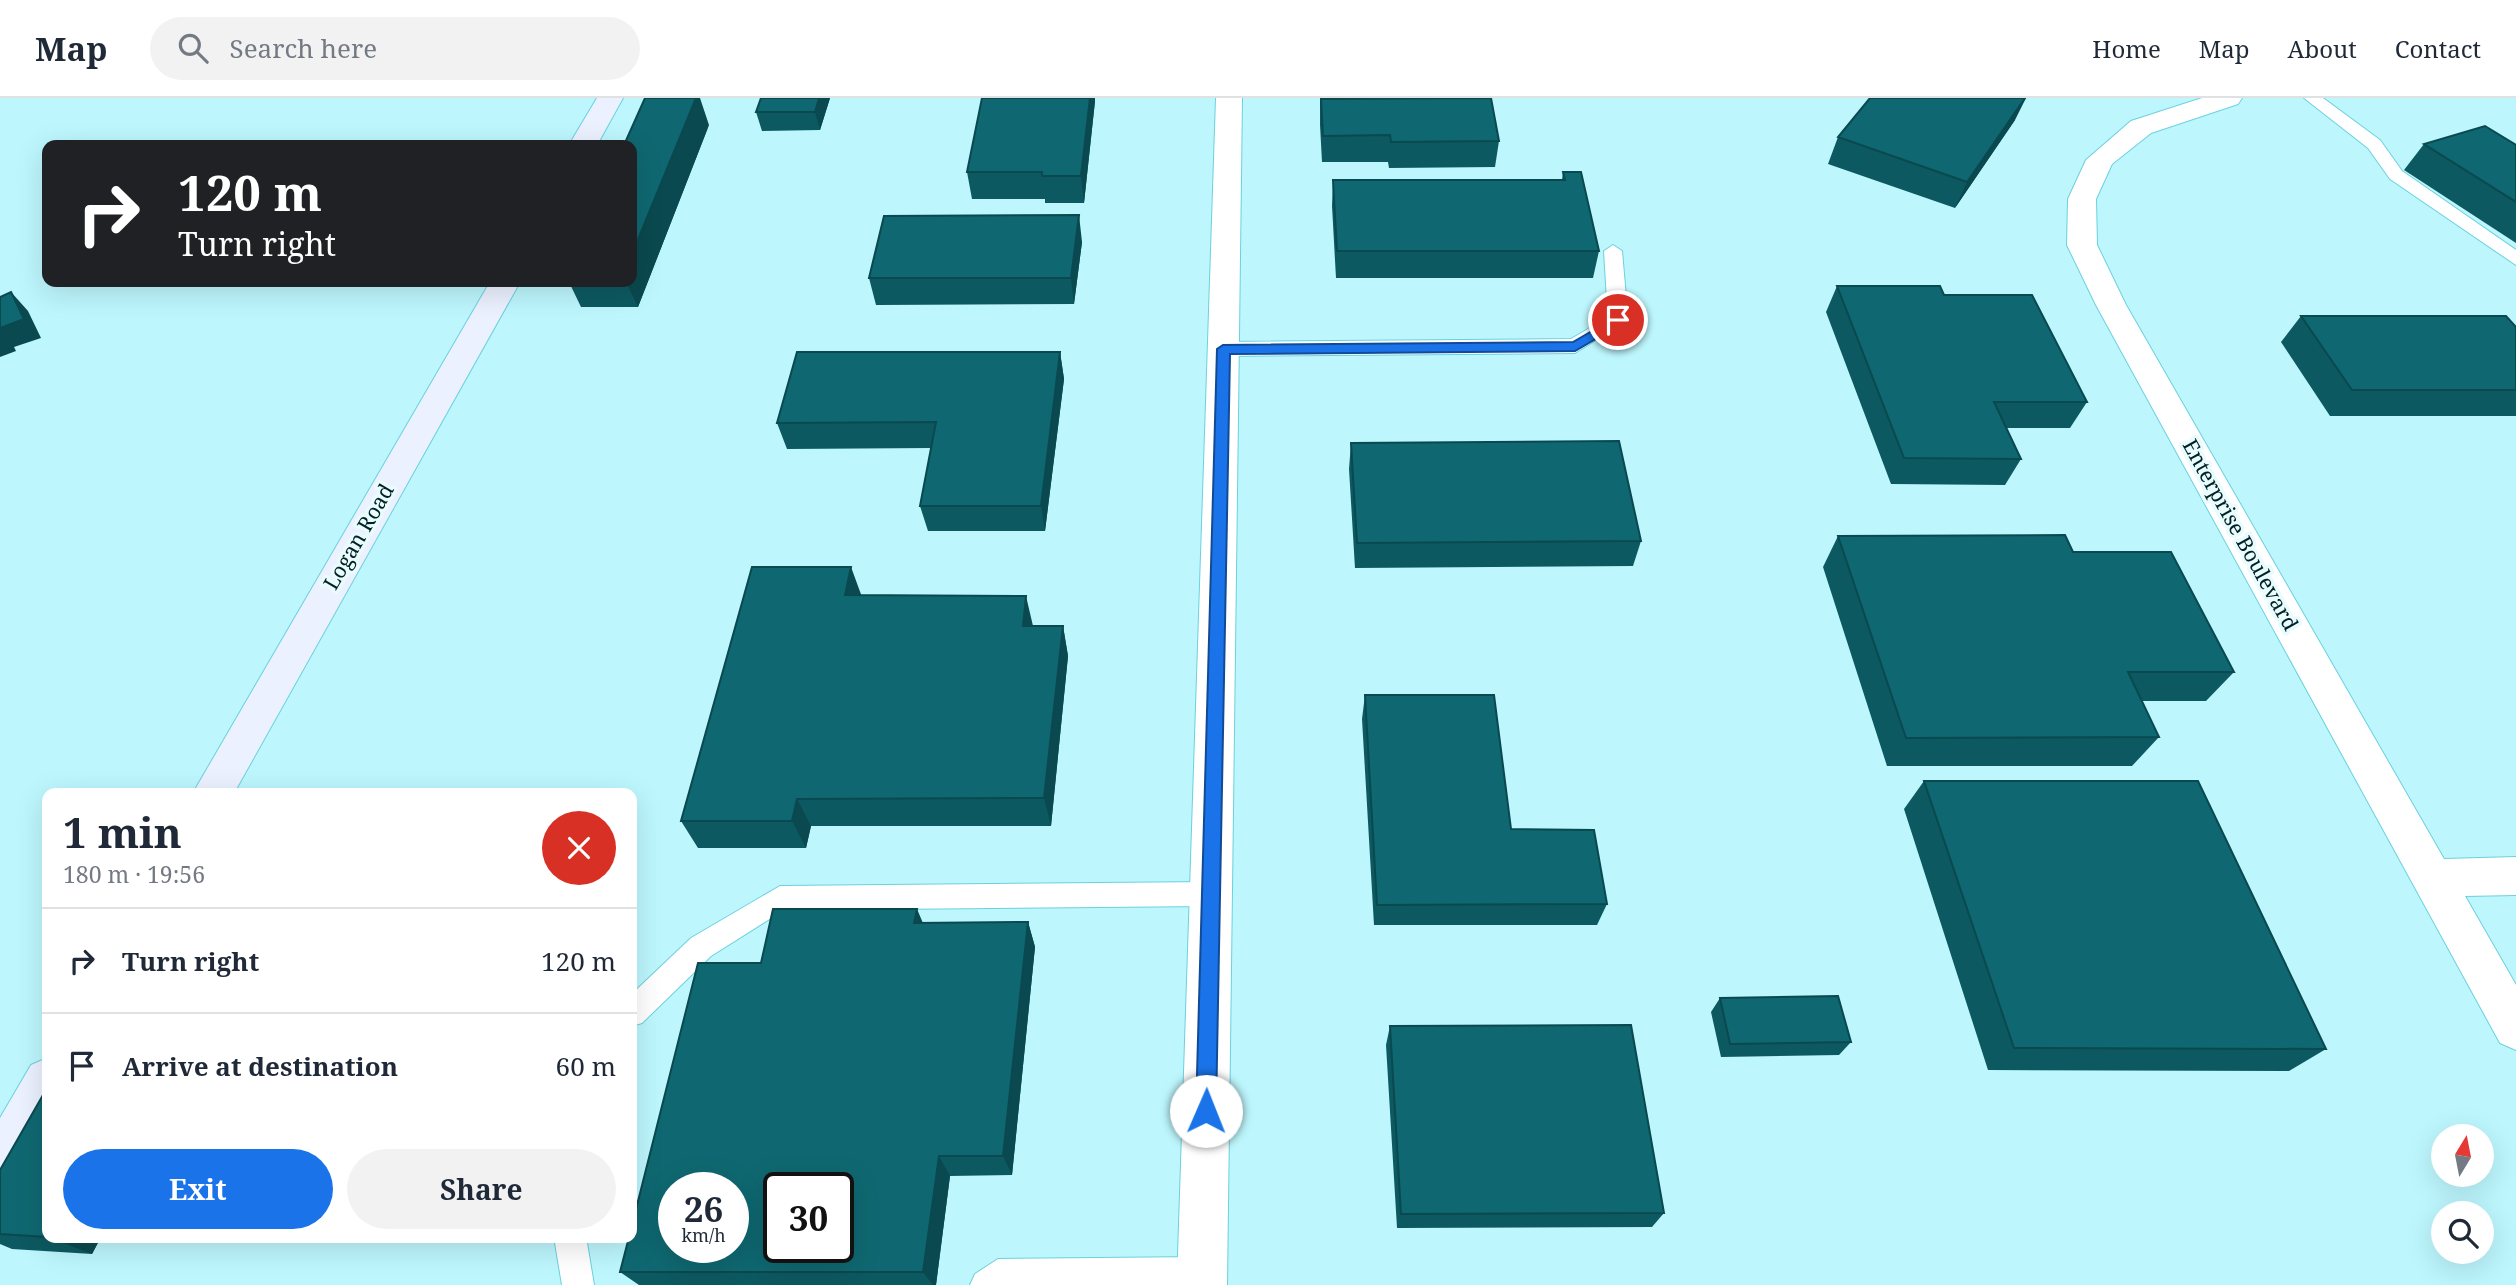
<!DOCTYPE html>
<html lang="en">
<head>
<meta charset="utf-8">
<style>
  :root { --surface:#fff; --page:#f2f2f3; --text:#1f2937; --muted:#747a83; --line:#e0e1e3; --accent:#1a73e8 }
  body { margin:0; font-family:"Noto Serif",serif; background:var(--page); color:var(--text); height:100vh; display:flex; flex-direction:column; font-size:26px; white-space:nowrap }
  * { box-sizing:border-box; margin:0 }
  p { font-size:23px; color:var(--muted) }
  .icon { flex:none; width:38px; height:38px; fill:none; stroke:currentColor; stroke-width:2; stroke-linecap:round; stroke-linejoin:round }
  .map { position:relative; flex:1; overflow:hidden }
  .drawer { position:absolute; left:42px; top:690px; width:595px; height:455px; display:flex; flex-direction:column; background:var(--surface); border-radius:14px; box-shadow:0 7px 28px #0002 }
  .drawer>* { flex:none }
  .hud { position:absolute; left:42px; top:42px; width:595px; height:147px; border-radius:14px; box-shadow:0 7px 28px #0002; background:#202124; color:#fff; overflow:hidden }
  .needle { width:46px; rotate:10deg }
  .buttons { position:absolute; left:2431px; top:1026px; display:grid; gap:14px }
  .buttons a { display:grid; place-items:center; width:63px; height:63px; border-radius:50%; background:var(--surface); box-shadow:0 7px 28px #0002; font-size:35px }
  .speed { position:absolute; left:658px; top:1074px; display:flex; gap:14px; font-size:35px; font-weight:700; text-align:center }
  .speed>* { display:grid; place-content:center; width:91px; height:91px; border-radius:50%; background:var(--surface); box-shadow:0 7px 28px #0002; line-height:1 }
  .speed small { font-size:18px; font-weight:400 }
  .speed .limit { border:4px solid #111; border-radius:10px; background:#fff; color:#111 }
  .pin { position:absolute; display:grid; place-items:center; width:60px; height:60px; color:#fff; margin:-30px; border:4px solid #fff; border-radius:50%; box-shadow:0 2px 7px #0007 }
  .me { position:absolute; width:77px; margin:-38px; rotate:1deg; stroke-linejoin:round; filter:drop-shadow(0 0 5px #0008) }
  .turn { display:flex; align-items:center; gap:24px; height:147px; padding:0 21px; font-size:32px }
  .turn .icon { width:91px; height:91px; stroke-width:2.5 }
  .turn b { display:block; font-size:49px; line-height:60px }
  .round { display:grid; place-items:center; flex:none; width:74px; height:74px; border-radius:37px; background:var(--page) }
  .head { display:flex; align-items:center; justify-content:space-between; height:119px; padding:0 21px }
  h1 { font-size:42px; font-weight:700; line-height:52px }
  .button { display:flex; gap:14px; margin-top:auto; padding:14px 21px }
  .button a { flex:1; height:80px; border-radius:42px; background:var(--accent); color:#fff; font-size:28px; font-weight:700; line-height:80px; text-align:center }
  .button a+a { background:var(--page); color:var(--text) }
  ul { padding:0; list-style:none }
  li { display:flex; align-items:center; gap:21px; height:105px; padding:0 21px; border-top:2px solid var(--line) }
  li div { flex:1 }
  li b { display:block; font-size:26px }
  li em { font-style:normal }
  header { display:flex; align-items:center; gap:42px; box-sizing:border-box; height:98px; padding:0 35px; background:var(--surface); border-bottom:2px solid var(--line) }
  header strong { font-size:33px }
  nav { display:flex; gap:38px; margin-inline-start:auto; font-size:24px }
  .search { width:490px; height:63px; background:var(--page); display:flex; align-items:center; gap:18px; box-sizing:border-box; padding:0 24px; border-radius:38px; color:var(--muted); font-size:26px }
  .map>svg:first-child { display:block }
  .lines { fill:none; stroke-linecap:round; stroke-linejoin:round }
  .lane-casing { stroke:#6bd1de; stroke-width:2 }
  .street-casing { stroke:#6bd1de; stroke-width:2 }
  .secondary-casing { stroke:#6bd1de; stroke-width:2 }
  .lane { fill:#fff; fill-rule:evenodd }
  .street { fill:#fff; fill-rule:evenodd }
  .secondary { fill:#ebf1ff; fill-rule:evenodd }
  .wall { fill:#0d5961 }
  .shaded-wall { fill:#0a494f }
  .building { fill:#0f6871; stroke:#0a494f; stroke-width:2; fill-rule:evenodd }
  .route { fill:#1a73e8; stroke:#114b97; stroke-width:2 }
  .labels { text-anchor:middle; stroke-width:7; stroke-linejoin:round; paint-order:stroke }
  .street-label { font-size:21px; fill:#002125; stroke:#e9fbfd }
</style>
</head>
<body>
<header>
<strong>Map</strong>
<div class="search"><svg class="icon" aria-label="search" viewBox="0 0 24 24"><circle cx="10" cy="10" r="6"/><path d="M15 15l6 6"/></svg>Search here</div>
<nav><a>Home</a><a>Map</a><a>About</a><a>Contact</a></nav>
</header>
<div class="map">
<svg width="2516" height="1187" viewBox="0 0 2516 1187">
  <rect width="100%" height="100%" fill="#bdf6fd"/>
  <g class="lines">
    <defs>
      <path id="lane" d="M2304,0H2323L2380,42L2402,73L2516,152V167L2390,81L2368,50Z
        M1613,147L1622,153L1628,222L1575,255L1223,258L1213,251L1223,244L1571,241L1608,219L1604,153Z
        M1211,784L1221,787L1225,796L1221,805L1211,808L784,812L711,858L642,925L632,928V896L691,840L780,788Z
        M554,1139H586L594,1187H562Z
        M1203,1159L1214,1164L1219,1175L1213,1187H970L975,1176L998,1161Z"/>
      <path id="street" d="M1216,0H1242L1227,1187H1177Z
        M2202,0H2242L2238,6L2151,35L2112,66L2096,101L2097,147L2126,207L2444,761L2516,759V797L2465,798L2516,887V952L2500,945L2096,207L2067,147L2068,101L2086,62L2131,23Z"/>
      <path id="secondary" d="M597,0H623L597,47H569Z
        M490,184H520L234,695H193Z
        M47,960V1028L17,1083L0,1090V1020L31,967Z"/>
    </defs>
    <use href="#lane" class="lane-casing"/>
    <use href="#street" class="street-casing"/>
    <use href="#secondary" class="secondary-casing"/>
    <use href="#lane" class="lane"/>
    <use href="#street" class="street"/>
    <use href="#secondary" class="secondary"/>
  </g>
  <path class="wall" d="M830,0L820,32L762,33L756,14Z
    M1320,0H1491L1499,43L1495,69L1389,70L1388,64H1322L1320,27Z
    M1095,3L1084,105H1045V101H972L967,74Z
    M2015,22L1955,110L1828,66L1838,39Z
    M709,27L638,209H581L569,184H632Z
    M2424,46L2516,47V145L2404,72Z
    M1563,74L1599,153L1593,180H1336L1332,108L1333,82H1562Z
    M1082,144L1074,206L876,207L869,180Z
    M1837,188L1944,197L2087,304L2070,330H2006L2021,361L2005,387L1891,386L1826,214Z
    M2301,218L2516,229V318H2330L2281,244Z
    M1060,254L1064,281L1045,433H928L920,408L931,350L787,351L777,325Z
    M1351,345L1641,443L1633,468L1355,470L1349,371Z
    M1838,438L2073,454L2234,574L2206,603H2142L2159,639L2132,668H1887L1823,469Z
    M862,497L1033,528H1063L1068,558L1051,728H811L806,750H698L681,723Z
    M1365,597L1511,731L1607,806L1597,827H1374L1362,621Z
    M1924,683L2326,951L2289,973L1988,972L1904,711Z
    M1028,824L1035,849L1012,1077L950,1078L936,1187H639L620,1174L761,865L922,825Z
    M1720,900L1851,944L1839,957L1721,959L1711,914Z
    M1390,928L1664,1115L1652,1129L1397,1130L1386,947Z
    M0,1072L47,1139H101L92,1156L12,1151L0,1146Z"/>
  <path class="shaded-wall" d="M696,0H700L709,27L638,209L626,184H632V156Z
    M819,0H830L820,32L815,14Z
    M1090,0H1095V3L1084,105L1081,78Z
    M2025,0H2026L2015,22L1955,110L1967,84Z
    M1079,117L1082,144L1074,206L1071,180Z
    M11,194L28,213L41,240L14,249L16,253L0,259V230Z
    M1060,254L1064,281L1045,433L1041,408Z
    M851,469L862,499L845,497Z
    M1026,498L1033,528H1023Z
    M1063,528L1068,558L1051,728L1044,700Z
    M797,701L811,728L806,750L792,723Z
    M917,811L928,837L914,825Z
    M1028,824L1035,849L1012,1077L1003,1058Z
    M939,1058L950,1078L936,1187H933L923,1174Z
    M48,1139H101L92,1156Z"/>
  <path class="building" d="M645,0H696L632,156V47H624Z
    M761,0H819L815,14H756Z
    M982,0H1090L1081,78H1042V74H967Z
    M1491,0L1499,43L1391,44L1390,37L1323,38L1321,1Z
    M1870,0H2025L1967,84L1838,39Z
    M2485,28L2516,47V104L2424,46Z
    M1563,74H1581L1599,153H1337L1333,82H1565Z
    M1079,117L1071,180H869L884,118Z
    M1837,188H1940L1944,197H2032L2087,304H1994L2021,361L1904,360Z
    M11,194L24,221L0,230V199Z
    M2301,218H2506L2516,229V292H2352Z
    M797,254H1060L1041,408H920L936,324L777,325Z
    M1619,343L1641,443L1357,445L1351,345Z
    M2065,437L2073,454H2171L2234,574H2128L2159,639L1906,640L1838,438Z
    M752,469H851L845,497L1026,498L1023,528H1063L1044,700L797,701L792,723H681Z
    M1365,597H1494L1511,731L1594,732L1607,806L1377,807Z
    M1924,683H2198L2326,951L2014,950Z
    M773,811H917L914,825L1028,824L1003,1058H939L923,1174H620L629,1139H632V1127L698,865H761ZM674,1090H733V1150H674ZM779,1090H838V1150H779Z
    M1838,898L1851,944L1730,946L1720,900Z
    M1631,927L1664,1115L1401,1116L1390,928Z
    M47,990V1139L0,1136V1072Z"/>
  <path class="route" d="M1618,218L1625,222L1623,225L1575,253L1230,256L1216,1013L1213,1019L1206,1022L1199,1019L1196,1013L1217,251L1223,247L1573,244Z"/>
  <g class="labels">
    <g class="street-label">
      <text transform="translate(2240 437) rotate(61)" y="7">Enterprise Boulevard</text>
      <text transform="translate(359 439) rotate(-60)" y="7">Logan Road</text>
    </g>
  </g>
</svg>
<div class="buttons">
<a><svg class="needle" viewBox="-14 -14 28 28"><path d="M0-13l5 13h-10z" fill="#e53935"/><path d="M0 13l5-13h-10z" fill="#747a83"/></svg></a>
<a><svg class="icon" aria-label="search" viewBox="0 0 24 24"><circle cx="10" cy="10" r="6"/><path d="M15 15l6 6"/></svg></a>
</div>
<div class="speed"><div>26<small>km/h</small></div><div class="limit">30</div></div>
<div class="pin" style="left:1618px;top:222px;background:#d93025"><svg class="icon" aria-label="arrive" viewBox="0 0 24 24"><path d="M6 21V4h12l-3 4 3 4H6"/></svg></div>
<svg class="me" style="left:1206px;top:1013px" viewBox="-20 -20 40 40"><circle r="19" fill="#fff"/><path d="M0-13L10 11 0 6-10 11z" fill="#1a73e8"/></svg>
<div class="hud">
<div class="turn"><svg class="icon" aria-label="right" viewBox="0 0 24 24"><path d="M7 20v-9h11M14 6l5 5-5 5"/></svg><div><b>120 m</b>Turn right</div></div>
</div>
<section class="drawer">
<div class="head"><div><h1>1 min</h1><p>180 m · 19:56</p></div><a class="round" style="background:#d93025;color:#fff"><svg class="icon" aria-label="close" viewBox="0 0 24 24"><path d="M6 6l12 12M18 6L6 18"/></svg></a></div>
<ul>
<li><svg class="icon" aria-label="right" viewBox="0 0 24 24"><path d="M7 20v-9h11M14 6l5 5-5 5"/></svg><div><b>Turn right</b></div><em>120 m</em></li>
<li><svg class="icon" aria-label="arrive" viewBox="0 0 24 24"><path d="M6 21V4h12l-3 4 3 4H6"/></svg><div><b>Arrive at destination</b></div><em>60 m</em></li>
</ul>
<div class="button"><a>Exit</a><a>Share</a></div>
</section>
</div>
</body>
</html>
